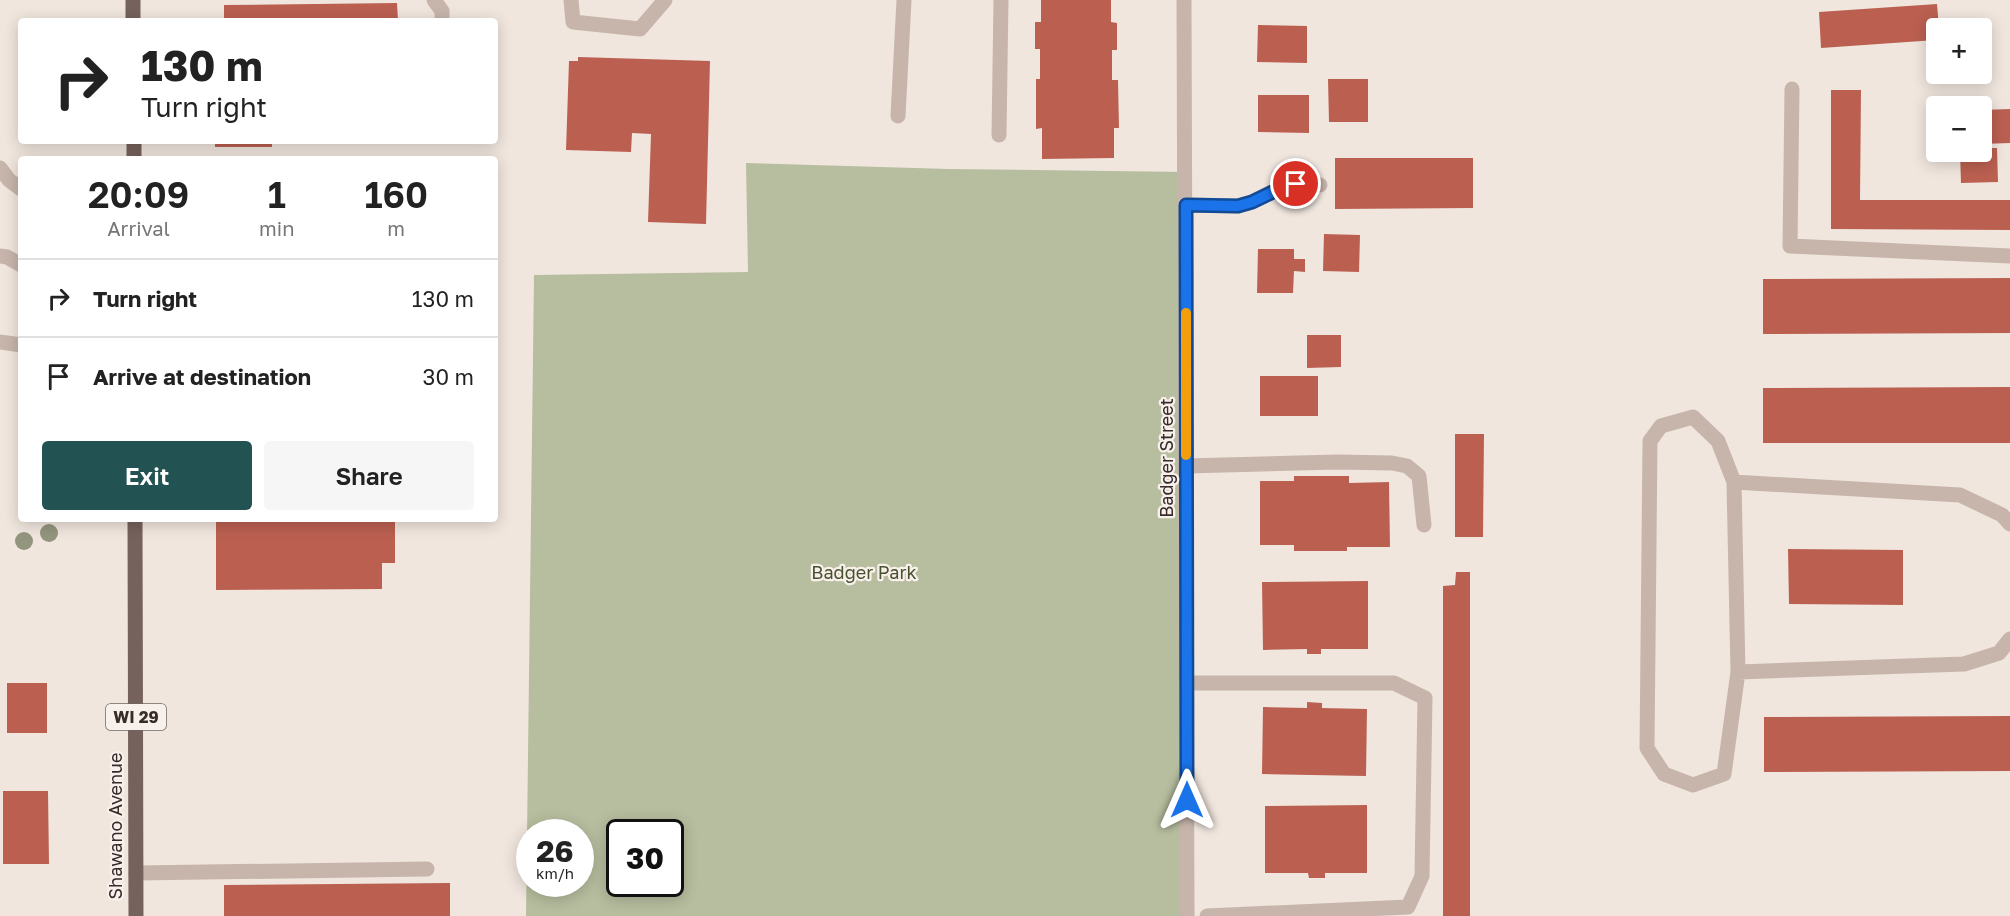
<!DOCTYPE html>
<html lang="en">
<head>
<meta charset="utf-8">
<style>
  :root { --surface:#fff; --page:#f6f6f6; --text:#222; --muted:#767676; --line:#e0e0e0; --accent:#225352 }
  body { margin:0; font-family:"Golos Text",sans-serif; background:var(--page); color:var(--text); height:100vh; display:flex; flex-direction:column; font-size:22px; white-space:nowrap }
  * { box-sizing:border-box; margin:0 }
  p { font-size:20px; color:var(--muted) }
  .icon { flex:none; width:33px; height:33px; fill:none; stroke:currentColor; stroke-width:2; stroke-linecap:round; stroke-linejoin:round }
  .map { position:relative; flex:1; overflow:hidden }
  .details { position:absolute; left:18px; top:156px; width:480px; height:366px; display:flex; flex-direction:column; background:var(--surface); border-radius:6px; box-shadow:0 3px 15px #0003 }
  .details>* { flex:none }
  .top-card { position:absolute; left:18px; top:18px; width:480px; height:126px; border-radius:6px; box-shadow:0 3px 15px #0003; background:#fff; color:var(--text); overflow:hidden }
  .buttons { position:absolute; left:1926px; top:18px; display:grid; gap:12px }
  .buttons a { display:grid; place-items:center; width:66px; height:66px; border-radius:6px; background:var(--surface); box-shadow:0 3px 15px #0003; font-size:30px }
  .speed { position:absolute; left:516px; top:819px; display:flex; gap:12px; font-size:30px; font-weight:700; text-align:center }
  .speed>* { display:grid; place-content:center; width:78px; height:78px; border-radius:50%; background:var(--surface); box-shadow:0 3px 15px #0003; line-height:1 }
  .speed small { font-size:15px; font-weight:400 }
  .speed .limit { border:3px solid #111; border-radius:9px; background:#fff; color:#111 }
  .pin { position:absolute; display:grid; place-items:center; width:51px; height:51px; color:#fff; margin:-26px; border:3px solid #fff; border-radius:50%; box-shadow:0 2px 6px #0007 }
  .me { position:absolute; width:66px; margin:-33px; rotate:0deg; stroke-linejoin:round; filter:drop-shadow(0 0 4px #0008) }
  .turn { display:flex; align-items:center; gap:21px; height:126px; padding:0 24px; font-size:27px }
  .turn .icon { width:78px; height:78px; stroke-width:2.5 }
  .turn b { display:block; font-size:42px; line-height:51px }
  .eta { display:flex; justify-content:space-evenly; align-items:center; height:102px; text-align:center }
  .eta b { font-size:36px; font-weight:600; line-height:42px }
  .cta { display:flex; gap:12px; margin-top:auto; padding:12px 24px }
  .cta a { flex:1; height:69px; border-radius:6px; background:var(--accent); color:#fff; font-size:24px; font-weight:600; line-height:69px; text-align:center }
  .cta a+a { background:var(--page); color:var(--text) }
  ul { padding:0; list-style:none }
  li { display:flex; align-items:center; gap:18px; height:78px; padding:0 24px; border-top:2px solid var(--line) }
  li div { flex:1 }
  li b { display:block; font-size:22px }
  li em { font-style:normal }
  .map>svg:first-child { display:block }
  .green { fill:#b7be9f; fill-rule:evenodd }
  .building { fill:#bb6051 }
  .lines { fill:none; stroke-linecap:round; stroke-linejoin:round }
  .lane { stroke:#c7b5ab; stroke-width:15 }
  .street { stroke:#c7b5ab; stroke-width:15 }
  .primary { stroke:#76625c; stroke-width:15 }
  .tree { fill:#94957e }
  .route-casing { stroke:#114b97; stroke-width:15 }
  .route { stroke:#1a73e8; stroke-width:10 }
  .slow { stroke:#f59e0b; stroke-width:10 }
  .labels { text-anchor:middle; stroke-width:4.5; stroke-linejoin:round; paint-order:stroke }
  .shield { fill:#f8f0ea; stroke:#706763; stroke-width:1.5 }
  .shield-label { font-size:16px; font-weight:bold; fill:#362c29 }
  .street-label { font-size:18px; fill:#362c29; stroke:#f8f0ea }
  .park-label { font-size:18px; fill:#49522f; stroke:#f8f0ea }
</style>
</head>
<body>
<div class="map">
<svg width="2010" height="916" viewBox="0 0 2010 916">
  <rect width="100%" height="100%" fill="#f0e6de"/>
  <path class="green" d="M746,163L949,169L1186,172L1187,916H526L534,275L748,272ZM530,832H580V884H530ZM620,832H670V884H620Z"/>
  <path class="building" d="M1041,0H1111V22L1117,23V50H1112V80H1118L1119,128H1114V158L1042,159V128L1036,129V79H1040V49H1035V22H1041Z
    M397,3L398,21H224V5Z
    M1937,4L1939,28H1936V40L1821,48L1819,12Z
    M1258,25L1307,26V63L1257,62Z
    M578,57L710,61L706,224L648,222L651,134L632,133L631,152L566,150L569,61H578Z
    M1328,79H1368V122H1329Z
    M1831,90H1861L1860,200H2010V230L1831,229Z
    M1258,95H1309V133L1258,132Z
    M2010,109V143L1982,144V110Z
    M215,141H272V147H215Z
    M1982,148H1997L1998,182L1961,183L1960,152H1982Z
    M1335,158H1473V208L1335,209Z
    M1324,234L1360,235L1359,272L1323,271Z
    M1258,249H1294V259H1305V272L1294,271L1293,293H1257Z
    M2010,278V333L1763,334V279Z
    M1307,335H1341V367L1307,368Z
    M1260,376H1318V416H1260Z
    M2010,387V443H1763V388Z
    M1455,434H1484L1483,537H1455Z
    M1294,476H1349V483L1389,482L1390,547H1347V551H1294V545H1260V481H1294Z
    M216,519L395,520V563H382V589L216,590Z
    M1788,549L1903,550V605L1789,604Z
    M1456,572H1470V916H1443V586L1455,585Z
    M1368,581V649H1321V654H1307V649L1263,650L1262,582Z
    M7,683H47V733H7Z
    M1307,702L1322,703V708L1367,709L1366,776L1262,774L1263,707L1307,708Z
    M2010,716V771L1764,772V717Z
    M3,791H48L49,864H3Z
    M1367,805V873H1325V878H1309L1308,873H1265V806Z
    M450,883V916H224V885Z"/>
  <g class="lines">
    <path class="lane" d="M434,0L442,11V21
      M571,0L573,22L640,29L665,0
      M1792,89L1790,246L2010,256
      M898,116L904,0
      M999,135L1001,0
      M0,168L9,180L21,189
      M1186,205L1238,206L1252,202L1279,188L1296,184L1320,185
      M0,256L7,257L21,265
      M0,342L21,345
      M1693,417L1718,441L1734,482L1738,672L1724,774L1693,785L1664,774L1647,748L1650,441L1661,426Z
      M1186,466L1337,462L1392,463L1407,466L1419,476L1424,525
      M1734,482L1960,495L2002,515L2010,524
      M1738,672L1964,664L1999,653L2010,639
      M1187,683H1394L1425,698L1422,876L1408,907L1207,916
      M136,873L427,869"/>
    <path class="street" d="M1184,0L1187,916"/>
    <path class="primary" d="M133,21V0
      M134,141V159
      M135,519L136,916"/>
  </g>
  <g class="tree">
    <circle cx="49" cy="533" r="9"/>
    <circle cx="24" cy="541" r="9"/>
  </g>
  <g class="lines">
    <defs>
      <path id="route" d="M1187,800L1186,205L1238,206L1252,202L1279,189L1296,184"/>
    </defs>
    <use href="#route" class="route-casing"/>
    <use href="#route" class="route"/>
    <path class="slow" d="M1186,313V455"/>
  </g>
  <g class="labels">
    <rect class="shield" x="106" y="704" width="60" height="26" rx="4.5"/>
    <g class="shield-label">
      <text x="136" y="723">WI 29</text>
    </g>
    <g class="street-label">
      <text transform="translate(1167 458) rotate(-90)" y="6">Badger Street</text>
      <text transform="translate(116 826) rotate(-90)" y="6">Shawano Avenue</text>
    </g>
    <g class="park-label">
      <text x="864" y="579">Badger Park</text>
    </g>
  </g>
</svg>
<div class="buttons">
<a>+</a>
<a>−</a>
</div>
<div class="speed"><div>26<small>km/h</small></div><div class="limit">30</div></div>
<div class="pin" style="left:1296px;top:184px;background:#d93025"><svg class="icon" aria-label="arrive" viewBox="0 0 24 24"><path d="M6 21V4h12l-3 4 3 4H6"/></svg></div>
<svg class="me" style="left:1187px;top:800px" viewBox="-20 -20 40 40"><path d="M0-17L14 15 0 8-14 15z" fill="#1a73e8" stroke="#fff" stroke-width="4"/></svg>
<div class="top-card">
<div class="turn"><svg class="icon" aria-label="right" viewBox="0 0 24 24"><path d="M7 20v-9h11M14 6l5 5-5 5"/></svg><div><b>130 m</b>Turn right</div></div>
</div>
<section class="details">
<div class="eta">
<div><b>20:09</b><p>Arrival</p></div>
<div><b>1</b><p>min</p></div>
<div><b>160</b><p>m</p></div>
</div>
<ul>
<li><svg class="icon" aria-label="right" viewBox="0 0 24 24"><path d="M7 20v-9h11M14 6l5 5-5 5"/></svg><div><b>Turn right</b></div><em>130 m</em></li>
<li><svg class="icon" aria-label="arrive" viewBox="0 0 24 24"><path d="M6 21V4h12l-3 4 3 4H6"/></svg><div><b>Arrive at destination</b></div><em>30 m</em></li>
</ul>
<div class="cta"><a>Exit</a><a>Share</a></div>
</section>
</div>
</body>
</html>
